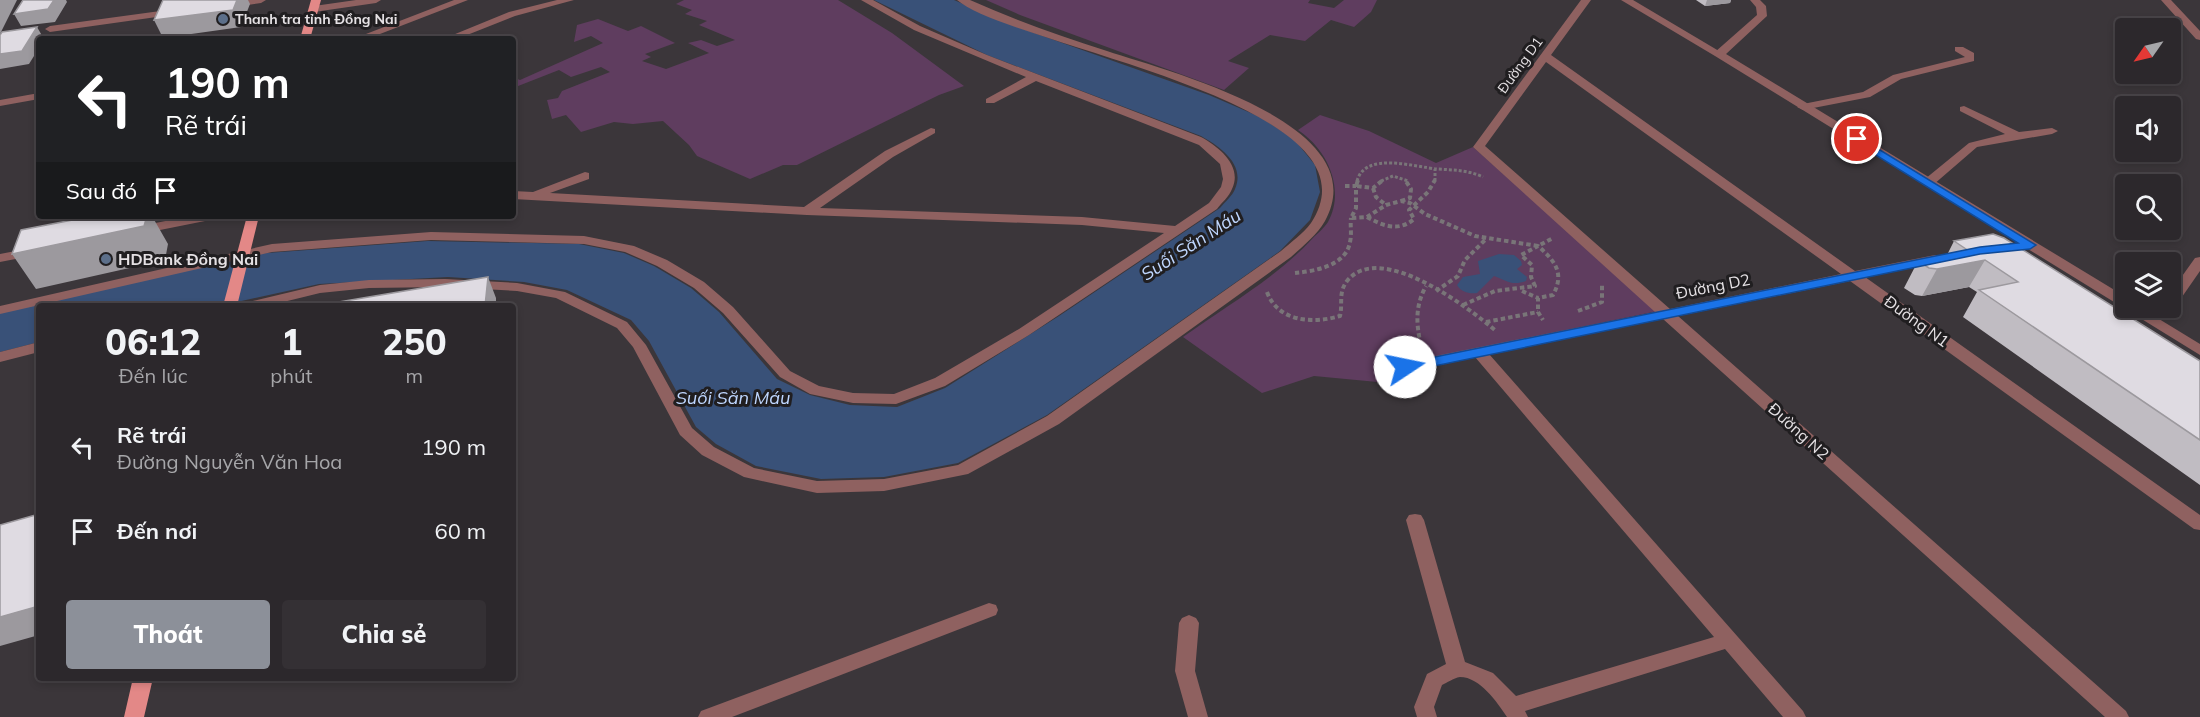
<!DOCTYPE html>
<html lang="vi">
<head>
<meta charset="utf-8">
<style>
  :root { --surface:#2c282c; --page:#343034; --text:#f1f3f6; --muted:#a6a6a9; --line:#484448; --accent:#8c9099 }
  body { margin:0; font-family:Mulish,sans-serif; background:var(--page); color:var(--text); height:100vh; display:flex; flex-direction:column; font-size:22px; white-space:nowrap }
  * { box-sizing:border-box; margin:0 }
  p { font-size:20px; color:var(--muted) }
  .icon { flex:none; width:33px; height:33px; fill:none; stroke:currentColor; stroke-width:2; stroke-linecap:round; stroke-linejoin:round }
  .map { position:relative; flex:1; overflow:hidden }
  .side { position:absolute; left:36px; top:303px; width:480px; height:378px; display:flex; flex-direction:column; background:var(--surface); border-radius:6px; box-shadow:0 3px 9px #0003,0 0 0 2px var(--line) }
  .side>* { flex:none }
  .guide { position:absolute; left:36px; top:36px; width:480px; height:183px; border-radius:6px; box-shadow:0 3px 9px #0003,0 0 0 2px var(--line); background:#202124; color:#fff; overflow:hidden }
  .needle { width:39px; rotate:236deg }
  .controls { position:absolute; left:2115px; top:18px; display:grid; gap:12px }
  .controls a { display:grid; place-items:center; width:66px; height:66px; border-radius:6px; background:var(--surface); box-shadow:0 3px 9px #0003,0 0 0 2px var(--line); font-size:30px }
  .pin { position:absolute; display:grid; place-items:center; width:51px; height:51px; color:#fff; margin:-26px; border:3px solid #fff; border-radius:50%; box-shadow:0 2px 6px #0007 }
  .me { position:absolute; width:66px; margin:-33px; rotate:79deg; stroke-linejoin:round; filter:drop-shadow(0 0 4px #0008) }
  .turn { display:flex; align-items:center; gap:21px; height:126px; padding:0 30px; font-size:27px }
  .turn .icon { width:78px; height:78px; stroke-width:2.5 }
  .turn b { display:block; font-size:42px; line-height:51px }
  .then { display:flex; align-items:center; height:57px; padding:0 30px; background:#0003; gap:12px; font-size:22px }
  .eta { display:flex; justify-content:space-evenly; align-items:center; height:102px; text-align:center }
  .eta b { font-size:36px; font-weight:800; line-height:42px }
  .action { display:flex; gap:12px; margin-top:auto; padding:12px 30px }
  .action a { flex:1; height:69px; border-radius:6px; background:var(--accent); color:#fff; font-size:24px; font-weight:800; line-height:69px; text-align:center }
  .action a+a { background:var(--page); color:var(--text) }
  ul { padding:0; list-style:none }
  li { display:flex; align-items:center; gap:18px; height:84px; padding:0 30px }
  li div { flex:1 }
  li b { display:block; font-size:22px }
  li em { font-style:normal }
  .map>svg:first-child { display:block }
  .green { fill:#5f3d5f }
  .water { fill:#395178 }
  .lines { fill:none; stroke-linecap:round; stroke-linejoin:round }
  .path-far1 { stroke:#797578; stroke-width:3; stroke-dasharray:3 2; stroke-linecap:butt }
  .path { stroke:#797578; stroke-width:4; stroke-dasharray:4.5 3; stroke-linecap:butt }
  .minor { fill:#8f6160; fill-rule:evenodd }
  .tertiary { fill:#8f6160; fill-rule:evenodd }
  .primary { fill:#e38887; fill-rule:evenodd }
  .wall { fill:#c0bcc2 }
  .shaded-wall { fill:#9c999e }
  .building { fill:#dfdbe2; stroke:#9c999e; stroke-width:1.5 }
  .route { fill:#1a73e8; stroke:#114b97; stroke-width:1.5 }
  .service-dot { fill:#5c6f8a; stroke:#201e20; stroke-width:2 }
  .labels { text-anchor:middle; stroke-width:6; stroke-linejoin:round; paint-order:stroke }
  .far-poi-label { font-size:14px; font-weight:bold; fill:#e5e1e4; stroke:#201e20; text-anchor:start }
  .far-street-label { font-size:14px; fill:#e5e1e4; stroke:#201e20 }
  .poi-label { font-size:16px; font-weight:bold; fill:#e5e1e4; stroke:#201e20; text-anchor:start }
  .street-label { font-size:16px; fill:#e5e1e4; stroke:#201e20 }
  .water-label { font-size:18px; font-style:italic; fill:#bfd7ff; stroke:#201e20 }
</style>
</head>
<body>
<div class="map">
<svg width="2200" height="717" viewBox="0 0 2200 717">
  <rect width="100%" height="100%" fill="#3b363a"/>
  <path class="green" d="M684,0H838L892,33L964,86L939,95L797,165H783L750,179L697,156L689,145L663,121L633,124L614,122L581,132L566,115L552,119L547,100L558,98L562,91L610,72L601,67L571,77L559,70L513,88V77L520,80L603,43L591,36L574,42L577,25L598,19L628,31L641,26L675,43L645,54L651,57L642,61L666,69L709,53L688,43L701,40L717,46L735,40L699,25L707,21L685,14L692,10L676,4Z
    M986,0H1310L1308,3L1334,8L1344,0H1377L1371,12L1354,27L1331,20L1305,41L1270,35L1228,61L1249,68L1224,90L1020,15Z
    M1320,115L1369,131L1436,163L1473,147L1658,311L1398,365L1388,383L1314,376L1262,393L1183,337C1226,306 1276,278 1312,239C1317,234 1324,228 1328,222C1346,189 1327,149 1298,130Z"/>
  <path class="water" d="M874,0H954L1009,24L1209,95L1260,117L1294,139L1315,165L1320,192L1310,220L1280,251L1047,415L958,463L884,477L821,479L756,466L716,444L696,427L649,341L631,320L567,290L524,282L448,277L319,284L219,306H39V342L0,352V313L253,254L428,241L579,244L624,253L654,266L691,288L719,312L777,379L810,395L850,405L897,407L945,388L1059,316L1220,208C1225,202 1233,195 1235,189C1246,164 1219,146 1201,136L987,55Z
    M1499,254L1514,255L1521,261L1522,265L1517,269L1527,277L1526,281C1512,286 1507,281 1494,276L1477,293C1469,294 1461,292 1457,285L1463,277L1480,274L1478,261Z"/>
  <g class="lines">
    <path class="path-far1" d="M1357,181C1365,151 1415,167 1437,169C1453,170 1468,170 1483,177
      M1381,181L1393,176L1408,181
      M1435,181V169"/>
    <path class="path" d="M1358,180L1356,186L1373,188L1383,180
      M1345,186H1356V208L1351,218L1367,217L1386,205L1401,201L1410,203L1425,214L1475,236L1538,246L1553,238
      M1373,188L1376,197L1386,205
      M1401,201L1410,198L1411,189L1405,180
      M1367,217C1383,226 1399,232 1414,219L1409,210L1428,192L1435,180
      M1295,273C1315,271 1346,266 1350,242C1352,234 1350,226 1351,218
      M1436,291L1458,276L1465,260L1486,239
      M1522,291L1538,298
      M1267,292C1278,322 1313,324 1340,316C1343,303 1338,293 1347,281C1380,240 1469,308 1496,331
      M1463,305L1495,291L1535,286L1531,277L1532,265L1521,255L1538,246C1555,261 1565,273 1553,295L1538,298V312L1543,320
      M1578,311L1602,302V284
      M1486,322L1538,312
      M1421,345C1416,324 1415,306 1426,286"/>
    <path class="minor" d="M242,0H266L261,3L228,8L223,5Z
      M356,0H381L376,3L314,12L309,9L314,6Z
      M454,0H468L367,39H353Z
      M557,0H574L515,16L457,39H443L509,12Z
      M861,0H873L920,26L987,55L1201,137C1219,147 1243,166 1232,189C1229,197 1222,202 1217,209L1029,335L945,386L896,404L853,403L810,394L780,377L723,313L694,288L657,266L625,252L584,244L431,240L272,252L0,314V306L272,244L431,232L584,236L634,246L667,260L704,282L733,307L790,371L819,386L853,393L894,394L935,378L1019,329L1164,233L1082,225L807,215L513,199V191L533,192L585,172L589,173V179L550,193L804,207L885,151L931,128L935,129V133L893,157L820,208L1082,217L1175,226L1209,203L1221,187L1223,179L1220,164L1199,145L1036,81L994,103H986V99L1026,77L914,30Z
      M957,0H970C1015,20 1060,36 1107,51C1167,71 1378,124 1325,221C1317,235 1303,246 1291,257L1059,424L968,474L884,491L817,493L744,477L702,455L680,435L633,347L617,328L556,298L517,291L445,287L369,288L320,293L267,306H242L244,303L320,285L369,280L445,279L517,283L565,292L627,322L646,345L692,428L714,447L754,468L817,481L884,479L958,465L1047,416L1281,251C1291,242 1303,234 1311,223C1391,102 1012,47 957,0Z
      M1581,0H1591L1551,55L1855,271L1935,255L1940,256L1942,259L1940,262L1865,277L2200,515V530L2194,529L1850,281L1678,316L2126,711L2129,717H2105L1663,319L1489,354L1803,711L1806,717H1783L1725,649L1525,711L1528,717H1507C1497,702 1480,677 1460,677C1453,678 1447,683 1442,685L1434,707L1437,717H1417L1414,707L1427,674L1446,664L1406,520L1409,515L1415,514L1421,515L1424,520L1465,662L1493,673L1516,696L1714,637L1475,357L1405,372L1397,367L1405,362L1655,312L1473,147ZM1546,62L1841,274L1670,309L1485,146Z
      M1621,0H1633L1724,54L1715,56Z
      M175,9L178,10V14L50,32L45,29L50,26Z
      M1955,47H1963L1974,53V61L1901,79L1870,97L1803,110L1797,107L1803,104L1863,92L1893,75L1965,57L1955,51Z
      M39,93V99L0,106V100Z
      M1964,106L2019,132L2052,128L2058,131L2052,134L1977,147L1933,185H1925V179L1969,143L2005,134L1960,111V107Z
      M191,216H216L210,220L140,234L133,230L140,226Z
      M31,248L38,252L36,255L0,262V254Z
      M39,342V352L0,362V352Z
      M989,603L996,605L998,610L996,615L732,717H698L701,711Z
      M1189,615L1196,618L1199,623L1195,671L1208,717H1188L1175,671L1179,623L1182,618Z"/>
    <path class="tertiary" d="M1750,0H1760L1766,6L1767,16L1726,54L2126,297V308H2141L2200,344V355L1715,56V52L1757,15L1756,7Z
      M2161,0H2171L2200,31V40L2196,39Z
      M2200,257V271L2175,307L2167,308H2170V293L2195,258Z"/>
    <path class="primary" d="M311,0H321L310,39H300Z
      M247,216H259L237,306H223Z
      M133,678H153L144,717H124Z"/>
  </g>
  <path class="wall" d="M1696,0H1731L1730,3L1705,6Z
    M1954,241L2200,361V485L1963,317L1977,292L1969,287L1922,296L1915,295L1904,288L1918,261L1947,255Z"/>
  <path class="shaded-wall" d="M0,0H17L0,34Z
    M54,0H66L67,2L55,22L21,26L14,14Z
    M237,0H248L250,4L241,27L163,38L154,20Z
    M1707,0H1731L1730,3L1705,6Z
    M37,27L44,39H39V48L29,64L0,69V54Z
    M147,216H152L168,244L165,260L36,289L12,254Z
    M1985,260L1969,287L1922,296L1937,269Z
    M488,277L496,298V306H485Z
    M39,606V635L0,646V617Z"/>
  <path class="building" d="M23,0H54L48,9L14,14Z
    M163,0H237L233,10L154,20Z
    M37,27L22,51L0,54V35L2,32Z
    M93,216H147L144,226L12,254L21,230Z
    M1993,234L2004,238L2200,361V440L1979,290L2018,282L1985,260L1937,269L1929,268L1918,261L1969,251L1954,241Z
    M488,277L485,306H315Z
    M39,514V606L0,617V525Z"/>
  <path class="route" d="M1857,136L2036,245L2030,249L1980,254L1405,372L1398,367L1405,363L1980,247L2018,243L1853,141L1852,139Z"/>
  <g class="service-dot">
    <circle cx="223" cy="19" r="6"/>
    <circle cx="106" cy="259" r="6"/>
  </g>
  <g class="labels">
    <g class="far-poi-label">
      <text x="235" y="24">Thanh tra tỉnh Đồng Nai</text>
    </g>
    <g class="far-street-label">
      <text transform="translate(1520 65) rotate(-54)" y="5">Đường D1</text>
    </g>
    <g class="poi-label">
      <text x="118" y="265">HDBank Đồng Nai</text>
    </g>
    <g class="street-label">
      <text transform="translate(1713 286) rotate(-11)" y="6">Đường D2</text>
      <text transform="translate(1917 321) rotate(36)" y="6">Đường N1</text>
      <text transform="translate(1799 431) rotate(42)" y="6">Đường N2</text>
    </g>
    <g class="water-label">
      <text transform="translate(1191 245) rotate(-33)" y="6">Suối Săn Máu</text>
      <text x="733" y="404">Suối Săn Máu</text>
    </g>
  </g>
</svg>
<div class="controls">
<a><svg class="needle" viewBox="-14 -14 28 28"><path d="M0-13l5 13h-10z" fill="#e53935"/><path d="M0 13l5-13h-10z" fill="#a6a6a9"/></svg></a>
<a><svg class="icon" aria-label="sound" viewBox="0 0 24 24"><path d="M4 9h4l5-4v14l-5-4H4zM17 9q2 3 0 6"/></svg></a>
<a><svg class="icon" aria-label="search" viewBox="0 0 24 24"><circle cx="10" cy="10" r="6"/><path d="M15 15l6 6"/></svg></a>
<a><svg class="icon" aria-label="layers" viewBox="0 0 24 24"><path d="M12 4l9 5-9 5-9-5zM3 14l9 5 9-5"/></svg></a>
</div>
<div class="pin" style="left:1857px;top:139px;background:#d93025"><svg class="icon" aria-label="arrive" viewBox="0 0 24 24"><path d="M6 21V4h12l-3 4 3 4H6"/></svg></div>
<svg class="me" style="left:1405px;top:367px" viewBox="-20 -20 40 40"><circle r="19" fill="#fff"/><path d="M0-13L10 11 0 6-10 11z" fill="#1a73e8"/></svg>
<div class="guide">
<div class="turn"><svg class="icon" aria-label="left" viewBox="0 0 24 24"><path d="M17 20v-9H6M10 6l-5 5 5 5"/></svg><div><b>190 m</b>Rẽ trái</div></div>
<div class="then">Sau đó<svg class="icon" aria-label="arrive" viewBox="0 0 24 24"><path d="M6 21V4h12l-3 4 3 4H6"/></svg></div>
</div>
<section class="side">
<div class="eta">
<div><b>06:12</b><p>Đến lúc</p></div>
<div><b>1</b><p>phút</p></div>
<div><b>250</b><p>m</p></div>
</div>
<ul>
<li><svg class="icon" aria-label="left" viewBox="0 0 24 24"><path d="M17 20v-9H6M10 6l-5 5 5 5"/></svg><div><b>Rẽ trái</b><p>Đường Nguyễn Văn Hoa</p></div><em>190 m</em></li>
<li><svg class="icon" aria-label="arrive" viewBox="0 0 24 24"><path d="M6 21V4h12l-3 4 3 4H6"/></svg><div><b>Đến nơi</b></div><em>60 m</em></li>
</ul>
<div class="action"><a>Thoát</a><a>Chia sẻ</a></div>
</section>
</div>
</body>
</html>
